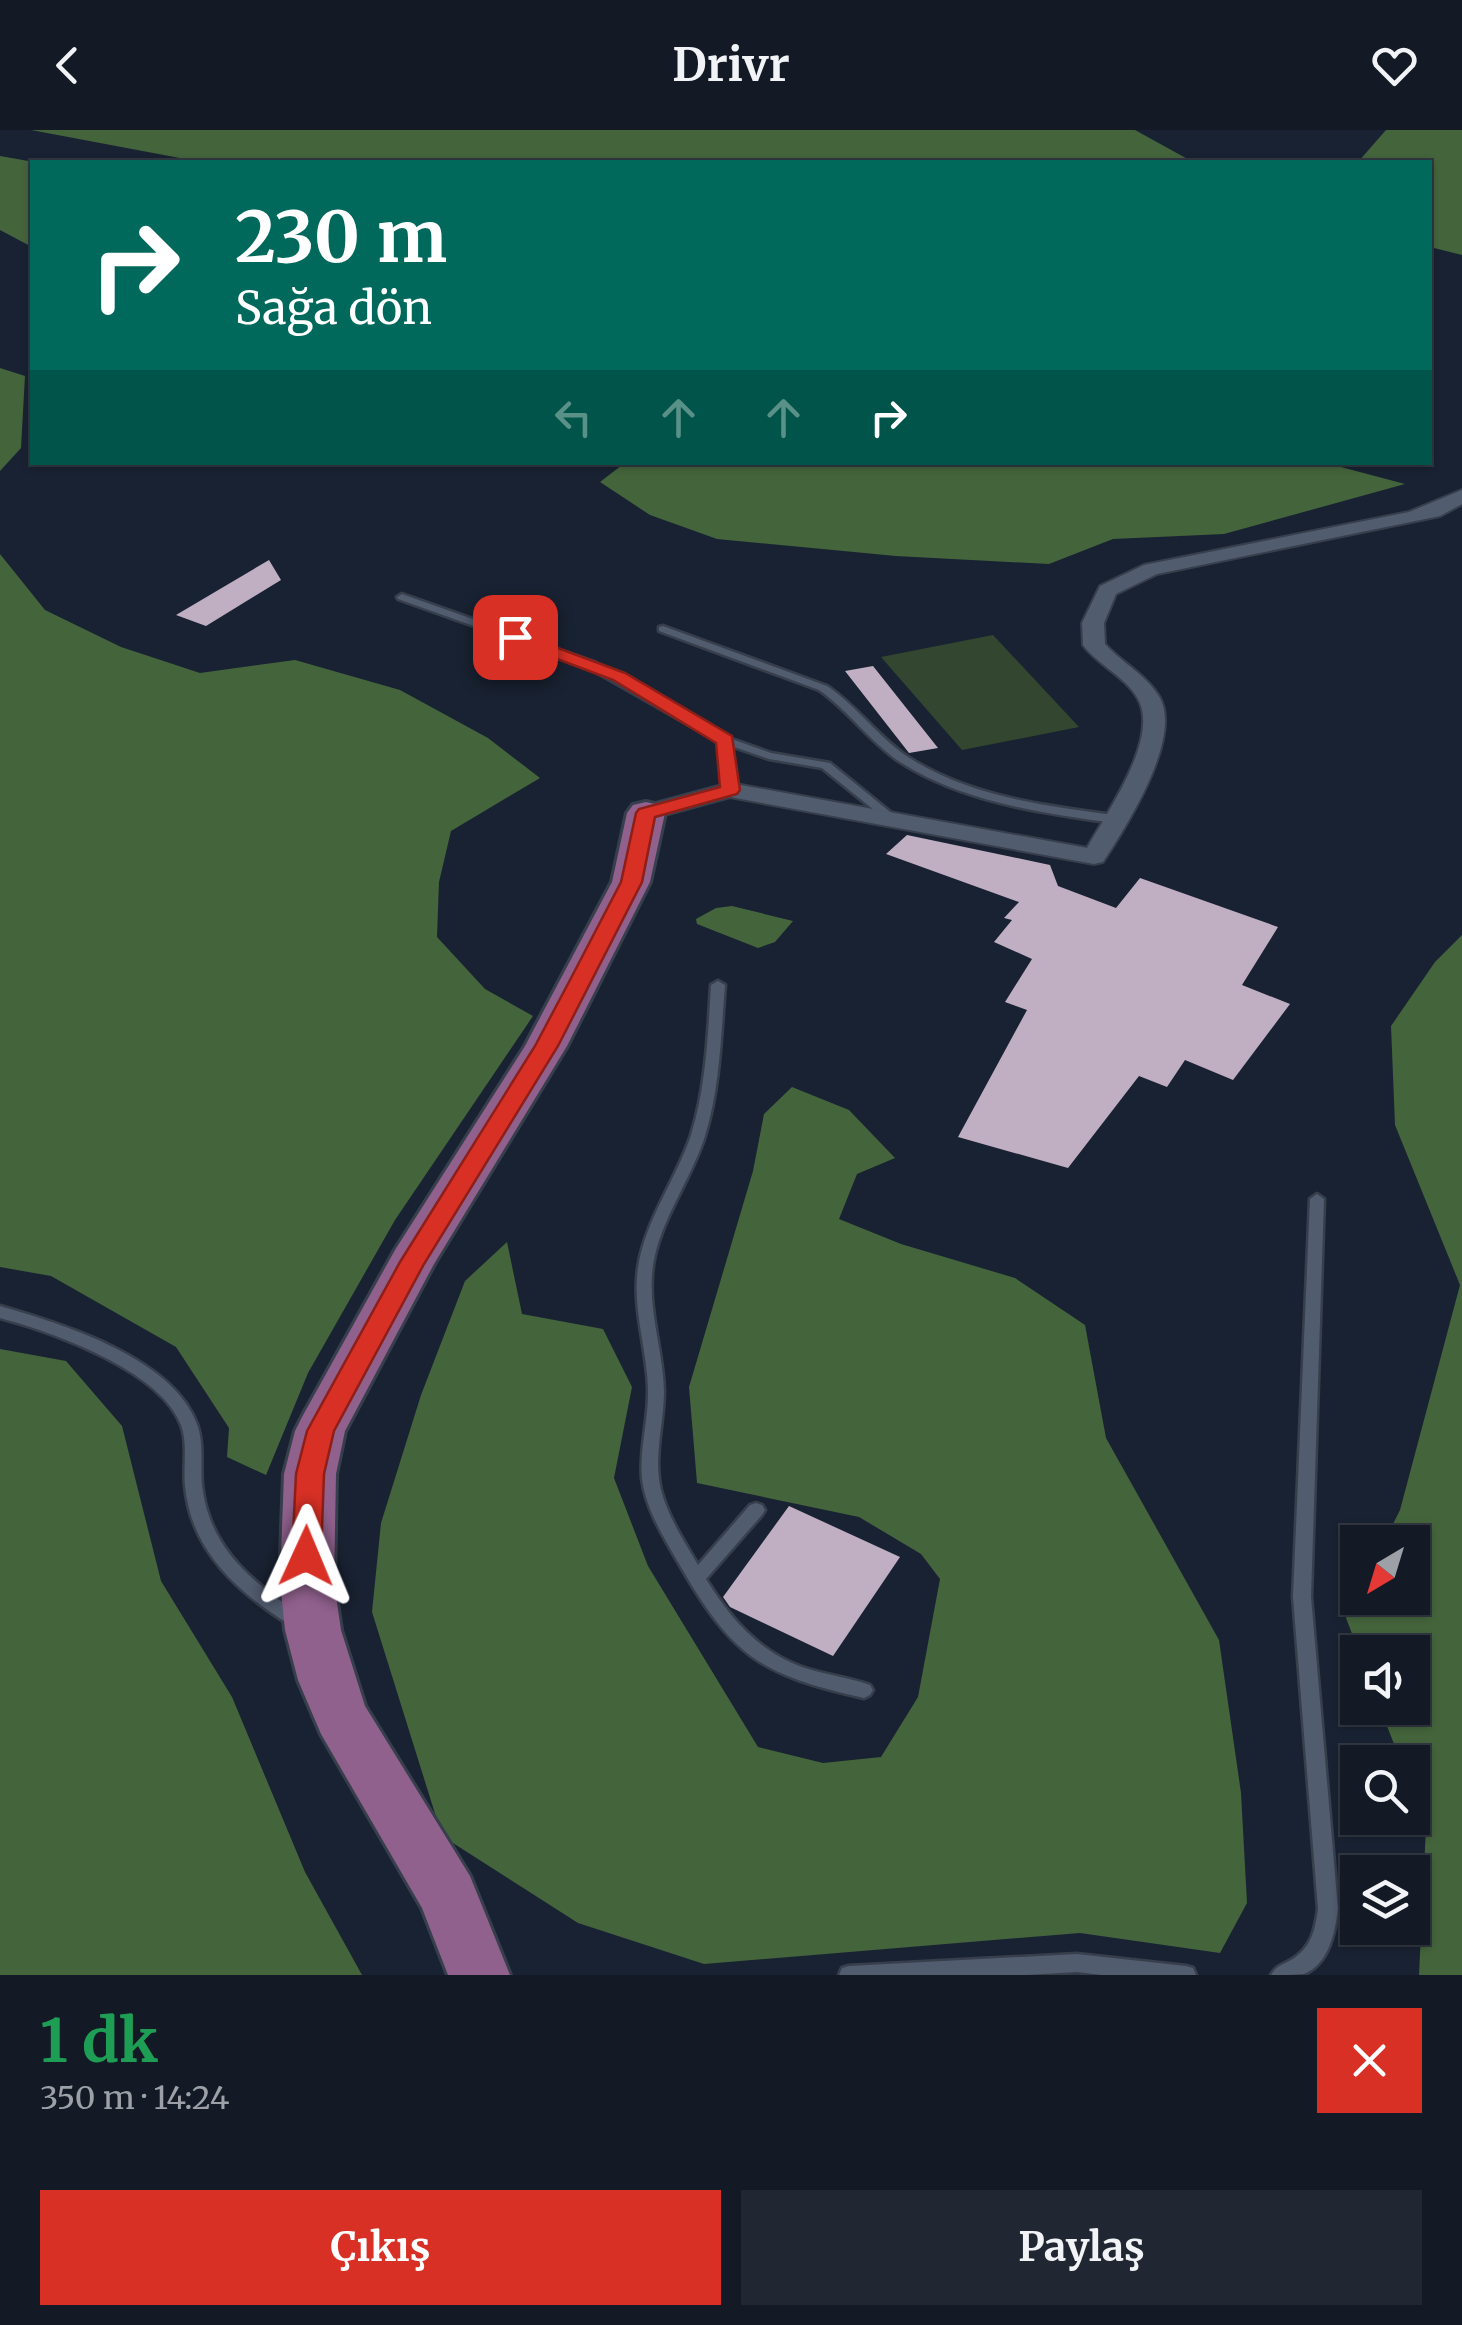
<!DOCTYPE html>
<html lang="tr">
<head>
<meta charset="utf-8">
<style>
  :root { --surface:#131a26; --page:#202732; --text:#f1f3f6; --muted:#9da1a7; --line:#323843; --accent:#d93025 }
  body { margin:0; font-family:Merriweather,serif; background:var(--page); color:var(--text); height:100vh; display:flex; flex-direction:column; font-size:38px; white-space:nowrap }
  * { box-sizing:border-box; margin:0 }
  p { font-size:32px; color:var(--muted) }
  .icon { flex:none; width:55px; height:55px; fill:none; stroke:currentColor; stroke-width:2; stroke-linecap:round; stroke-linejoin:round }
  .map { position:relative; height:1845px; overflow:hidden }
  .panel { display:flex; flex-direction:column; background:var(--surface); flex:1 }
  .panel>* { flex:none }
  .banner { position:absolute; left:30px; top:30px; width:1402px; height:305px; border-radius:0px; box-shadow:0 2px 8px #0004,0 0 0 2px var(--line); background:#00695c; color:#fff; overflow:hidden }
  .needle { width:65px; rotate:218deg }
  .controls { position:absolute; left:1340px; top:1395px; display:grid; gap:20px }
  .controls a { display:grid; place-items:center; width:90px; height:90px; border-radius:0px; background:var(--surface); box-shadow:0 2px 8px #0004,0 0 0 2px var(--line); font-size:50px }
  .pin { position:absolute; display:grid; place-items:center; width:85px; height:85px; color:#fff; margin:-42px; border-radius:20px; box-shadow:0 5px 15px #0006 }
  .me { position:absolute; width:110px; margin:-55px; rotate:1deg; stroke-linejoin:round; filter:drop-shadow(0 0 8px #0008) }
  .turn { display:flex; align-items:center; gap:35px; height:210px; padding:0 40px; font-size:45px }
  .turn .icon { width:130px; height:130px; stroke-width:2.5 }
  .turn b { display:block; font-size:70px; line-height:85px }
  .lanes { display:flex; align-items:center; height:95px; padding:0 40px; background:#0003; justify-content:center; gap:50px; direction:ltr }
  .lanes .off { opacity:.35 }
  .round { display:grid; place-items:center; flex:none; width:105px; height:105px; border-radius:0px; background:var(--page) }
  .head { display:flex; align-items:center; justify-content:space-between; height:170px; padding:0 40px }
  h1 { font-size:60px; font-weight:700; line-height:75px; color:#1e9e55 }
  .primary-button { display:flex; gap:20px; margin-top:auto; padding:20px 40px }
  .primary-button a { flex:1; height:115px; border-radius:0px; background:var(--accent); color:#fff; font-size:40px; font-weight:700; line-height:115px; text-align:center }
  .primary-button a+a { background:var(--page); color:var(--text) }
  header { display:flex; justify-content:space-between; align-items:center; height:130px; padding:0 40px; background:var(--surface); font-size:45px; font-weight:700 }
  .map>svg:first-child { display:block }
  .green { fill:#33462f }
  .forest { fill:#44643c }
  .building { fill:#c0afc3 }
  .lines { fill:none; stroke-linecap:round; stroke-linejoin:round }
  .service-casing { stroke:#373e4c; stroke-width:5 }
  .minor-casing { stroke:#373e4c; stroke-width:4 }
  .primary-casing { stroke:#373e4c; stroke-width:6 }
  .service { fill:#515c6f; fill-rule:evenodd }
  .minor { fill:#515c6f; fill-rule:evenodd }
  .primary { fill:#90618d; fill-rule:evenodd }
  .route { fill:#d93025; stroke:#8d1f18; stroke-width:2.5 }
</style>
</head>
<body>
<header><svg class="icon" aria-label="back" viewBox="0 0 24 24"><path d="M15 5l-7 7 7 7"/></svg>Drivr<svg class="icon" aria-label="heart" viewBox="0 0 24 24"><path d="M12 20l-8-8c-3-5 5-10 8-4 3-6 11-1 8 4z"/></svg></header>
<div class="map">
<svg width="1462" height="1845" viewBox="0 0 1462 1845">
  <rect width="100%" height="100%" fill="#192232"/>
  <path class="green" d="M993,505L1079,597L962,620L881,527Z"/>
  <path class="forest" d="M31,0H1135L1193,32H201Z
    M1386,0H1462V125L1430,117V32H1358Z
    M0,26L34,32L32,117L0,100Z
    M0,238L25,246L21,318L0,341Z
    M626,332H1322L1405,354L1224,404L1113,409L1049,434L896,426L717,409L650,385L600,352Z
    M0,424L45,480L121,517L200,543L295,530L400,560L488,608L540,648L451,701L439,752L437,807L485,859L533,886L395,1090L308,1243L266,1345L227,1327L229,1298L176,1217L51,1146L0,1137Z
    M732,776L793,791L775,812L758,818L697,794L696,789L716,778Z
    M1462,805V1845H1419L1426,1697L1413,1662L1412,1632H1401L1380,1578H1412V1522H1359L1346,1488L1357,1466L1412,1468V1412H1384L1400,1380L1460,1155L1395,995L1391,896L1435,832Z
    M792,957L849,980L895,1028L857,1044L839,1089L901,1114L1015,1148L1085,1195L1106,1308L1219,1510L1241,1663L1247,1773L1220,1823L1080,1803L704,1834L578,1793L442,1706L372,1482L381,1393L421,1265L465,1151L507,1112L522,1184L603,1199L632,1257L614,1348L648,1436L758,1617L823,1633L881,1627L918,1567L940,1449L921,1424L859,1387L697,1353L689,1257L753,1041L764,984Z
    M0,1219L66,1231L122,1296L161,1451L232,1567L305,1742L362,1845H0Z"/>
  <path class="building" d="M269,430L281,450L206,496L176,485Z
    M873,536L938,618L909,623L845,541Z
    M907,705L1050,735L1058,756L1116,778L1140,748L1278,797L1242,855L1290,874L1233,950L1185,930L1167,957L1139,946L1068,1038L958,1007L1027,880L1005,872L1032,829L994,812L1012,790L1004,788L1019,772L886,724Z
    M789,1376L900,1427L833,1526L730,1477L723,1467Z"/>
  <g class="lines">
    <defs>
      <path id="service" d="M402,464L594,532L729,608L771,623L830,633L900,690L898,693H890L822,638L769,629L731,616L736,660L734,663H726L719,612L586,536L398,469L397,467Z
        M663,496L827,556C857,576 878,607 908,627C968,666 1044,676 1114,685L1120,689L1114,693C1042,683 962,672 900,632C870,612 849,581 819,560L659,501V497Z
        M718,851L725,855C721,905 720,957 705,1006C692,1047 665,1083 655,1125C644,1171 663,1216 664,1261C664,1294 653,1327 661,1360C668,1387 684,1411 698,1435L750,1375L756,1373L762,1375L765,1380L762,1385L706,1449C730,1488 758,1521 802,1537C825,1545 848,1547 870,1555L873,1560L870,1565L864,1568C758,1544 732,1526 678,1432C663,1406 646,1379 642,1349C639,1319 649,1289 648,1259C647,1218 632,1179 638,1138C645,1090 676,1050 691,1005C706,957 708,905 711,855Z
        M1317,1064L1324,1069L1311,1467L1338,1779C1335,1802 1329,1834 1304,1844C1295,1845 1281,1845 1271,1845C1276,1836 1282,1835 1291,1830C1311,1818 1315,1801 1318,1779L1293,1467L1310,1069Z
        M0,1176C62,1194 172,1227 197,1294C205,1316 199,1340 203,1362C212,1422 257,1456 305,1487L308,1492L305,1497L299,1499L293,1497C240,1464 191,1422 185,1356C183,1336 188,1314 181,1295C160,1240 52,1202 0,1188Z
        M1077,1824L1186,1836L1193,1838L1196,1845H1101L1077,1842L1027,1845H839L842,1838L849,1836Z"/>
      <path id="minor" d="M1462,360V374L1440,386L1157,444L1116,464L1104,493L1105,514C1122,533 1148,546 1160,568C1182,609 1126,697 1103,732L1094,734L730,667L646,690L634,683L637,678L730,653L1087,718C1106,684 1160,608 1138,569C1126,547 1098,535 1083,515L1082,493L1100,456L1144,435L1409,382Z"/>
      <path id="primary" d="M646,672L659,675L665,683L650,752L567,916L434,1134L345,1301L336,1344L334,1452L341,1500L365,1576L470,1746L510,1845H448L422,1778L321,1604L298,1550L285,1500L280,1452L284,1344L295,1301L302,1287L395,1120L525,916L612,752L627,683L633,675Z"/>
    </defs>
    <use href="#service" class="service-casing"/>
    <use href="#minor" class="minor-casing"/>
    <use href="#primary" class="primary-casing"/>
    <use href="#service" class="service"/>
    <use href="#minor" class="minor"/>
    <use href="#primary" class="primary"/>
  </g>
  <path class="route" d="M515,502L625,543L732,606L740,660L737,664L655,687L642,752L558,916L424,1134L334,1301L324,1344L321,1426L317,1434L306,1437L296,1434L292,1426L296,1344L307,1301L400,1132L535,916L570,850L621,752L636,683L639,679L720,657L716,613L613,550L509,511L506,507Z"/>
</svg>
<div class="controls">
<a><svg class="needle" viewBox="-14 -14 28 28"><path d="M0-13l5 13h-10z" fill="#e53935"/><path d="M0 13l5-13h-10z" fill="#9da1a7"/></svg></a>
<a><svg class="icon" aria-label="sound" viewBox="0 0 24 24"><path d="M4 9h4l5-4v14l-5-4H4zM17 9q2 3 0 6"/></svg></a>
<a><svg class="icon" aria-label="search" viewBox="0 0 24 24"><circle cx="10" cy="10" r="6"/><path d="M15 15l6 6"/></svg></a>
<a><svg class="icon" aria-label="layers" viewBox="0 0 24 24"><path d="M12 4l9 5-9 5-9-5zM3 14l9 5 9-5"/></svg></a>
</div>
<div class="pin" style="left:515px;top:507px;background:#d93025"><svg class="icon" aria-label="arrive" viewBox="0 0 24 24"><path d="M6 21V4h12l-3 4 3 4H6"/></svg></div>
<svg class="me" style="left:306px;top:1426px" viewBox="-20 -20 40 40"><path d="M0-17L14 15 0 8-14 15z" fill="#d93025" stroke="#fff" stroke-width="4"/></svg>
<div class="banner">
<div class="turn"><svg class="icon" aria-label="right" viewBox="0 0 24 24"><path d="M7 20v-9h11M14 6l5 5-5 5"/></svg><div><b>230 m</b>Sağa dön</div></div>
<div class="lanes"><svg class="icon off" aria-label="left" viewBox="0 0 24 24"><path d="M17 20v-9H6M10 6l-5 5 5 5"/></svg><svg class="icon off" aria-label="ahead" viewBox="0 0 24 24"><path d="M12 20V5M6 11l6-6 6 6"/></svg><svg class="icon off" aria-label="ahead" viewBox="0 0 24 24"><path d="M12 20V5M6 11l6-6 6 6"/></svg><svg class="icon" aria-label="right" viewBox="0 0 24 24"><path d="M7 20v-9h11M14 6l5 5-5 5"/></svg></div>
</div>
</div>
<section class="panel">
<div class="head"><div><h1>1 dk</h1><p>350 m · 14:24</p></div><a class="round" style="background:#d93025;color:#fff"><svg class="icon" aria-label="close" viewBox="0 0 24 24"><path d="M6 6l12 12M18 6L6 18"/></svg></a></div>
<div class="primary-button"><a>Çıkış</a><a>Paylaş</a></div>
</section>
</body>
</html>
